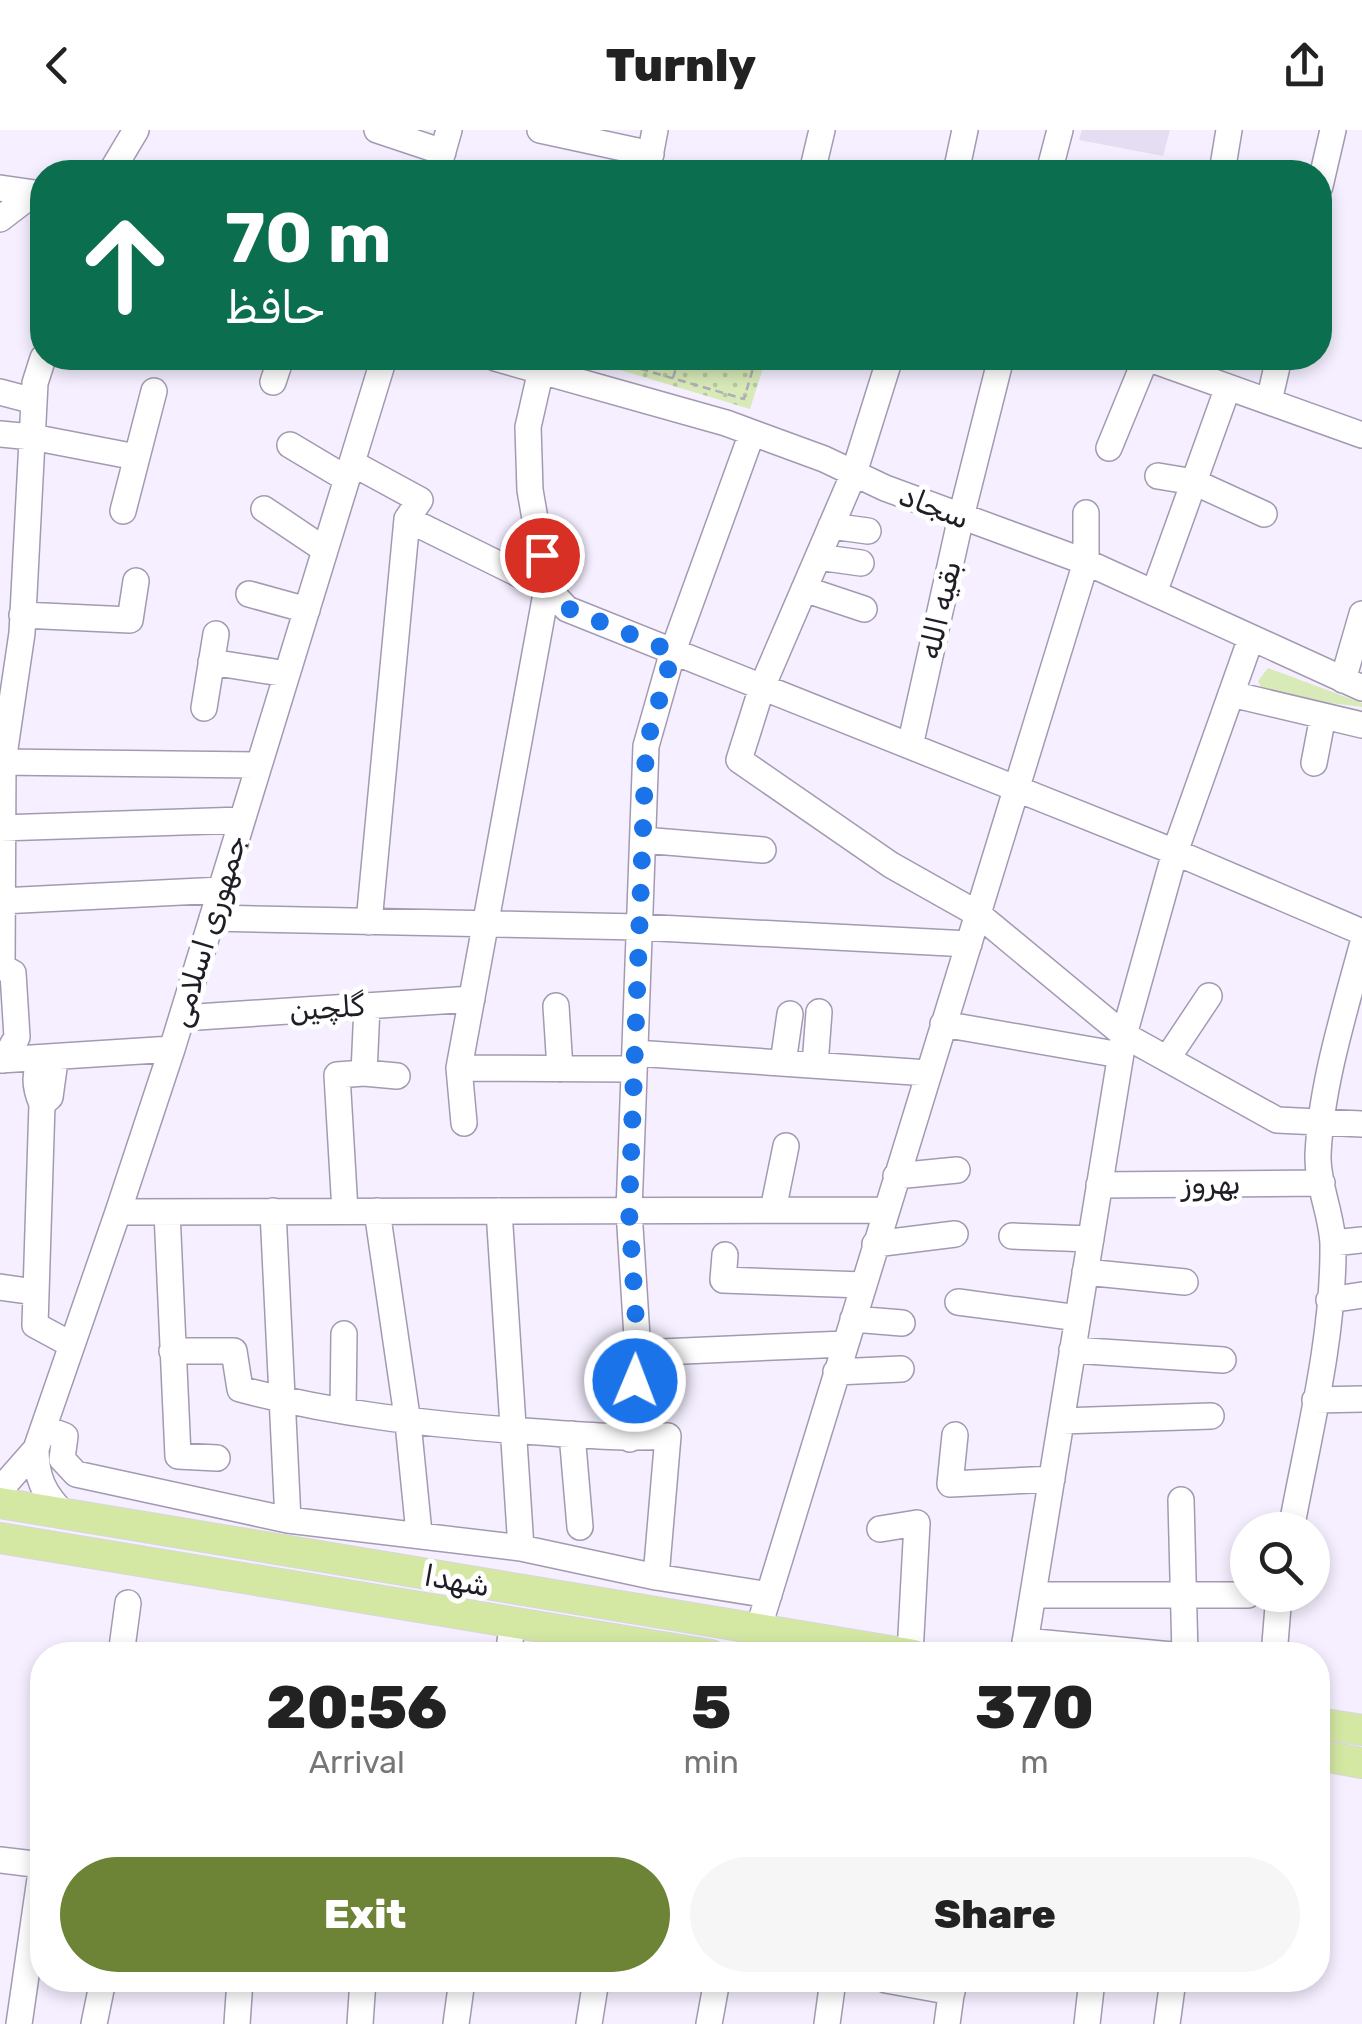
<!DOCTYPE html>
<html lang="en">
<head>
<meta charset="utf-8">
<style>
  :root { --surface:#fff; --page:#f6f6f6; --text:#222; --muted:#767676; --accent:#6d8335 }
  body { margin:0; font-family:Rubik,"Noto Sans Arabic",sans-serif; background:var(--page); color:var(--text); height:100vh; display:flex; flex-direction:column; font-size:38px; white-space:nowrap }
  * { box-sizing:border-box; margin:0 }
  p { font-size:32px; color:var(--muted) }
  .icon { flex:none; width:55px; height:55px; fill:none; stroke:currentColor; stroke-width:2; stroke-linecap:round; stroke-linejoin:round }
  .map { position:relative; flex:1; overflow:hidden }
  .side { position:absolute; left:30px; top:1512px; width:1300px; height:350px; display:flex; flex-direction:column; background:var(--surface); border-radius:40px; box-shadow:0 5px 15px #0003 }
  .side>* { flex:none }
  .banner { position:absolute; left:30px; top:30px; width:1302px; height:210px; border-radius:40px; box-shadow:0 5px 15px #0003; background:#0b6e4f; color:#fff; overflow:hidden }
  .fabs { position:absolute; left:1230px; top:1382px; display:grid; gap:20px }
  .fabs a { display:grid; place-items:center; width:100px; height:100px; border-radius:50%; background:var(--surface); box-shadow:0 5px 15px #0003; font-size:50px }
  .pin { position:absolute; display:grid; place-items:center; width:85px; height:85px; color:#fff; margin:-42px; border:5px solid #fff; border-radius:50%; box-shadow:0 2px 10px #0007 }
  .me { position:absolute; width:110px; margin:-55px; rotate:1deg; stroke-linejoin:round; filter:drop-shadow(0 0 8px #0008) }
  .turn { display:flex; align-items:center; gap:35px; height:210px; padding:0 30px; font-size:45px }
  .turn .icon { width:130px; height:130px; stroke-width:2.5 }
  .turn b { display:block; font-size:70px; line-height:85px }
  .eta { display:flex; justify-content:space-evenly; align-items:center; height:170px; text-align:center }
  .eta b { font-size:60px; font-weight:800; line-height:70px }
  .action { display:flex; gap:20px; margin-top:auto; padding:20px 30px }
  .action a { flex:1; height:115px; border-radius:60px; background:var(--accent); color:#fff; font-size:40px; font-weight:800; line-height:115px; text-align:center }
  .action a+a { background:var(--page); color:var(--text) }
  header { display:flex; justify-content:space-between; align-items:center; height:130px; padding:0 30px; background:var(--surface); font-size:45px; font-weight:800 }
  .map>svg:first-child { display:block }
  .built { fill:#e5def2 }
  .grass { fill:#d8eab8 }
  .park { fill:url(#park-dots) }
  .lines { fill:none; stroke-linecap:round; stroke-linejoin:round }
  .minor-casing { stroke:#a39ab2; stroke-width:28 }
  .major-casing { stroke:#d7d6d8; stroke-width:32 }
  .path { stroke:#b1acb9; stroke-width:2.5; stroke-dasharray:8 5; stroke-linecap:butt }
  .minor { stroke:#fff; stroke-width:25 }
  .major { stroke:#d4e8a4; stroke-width:30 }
  .route { stroke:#1a73e8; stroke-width:18; stroke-dasharray:0 32.4 }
  .labels { text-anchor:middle; stroke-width:10; stroke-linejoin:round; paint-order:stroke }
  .street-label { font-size:30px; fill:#211d26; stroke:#fff }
</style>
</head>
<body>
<header><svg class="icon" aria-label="back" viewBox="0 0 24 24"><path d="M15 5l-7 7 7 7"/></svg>Turnly<svg class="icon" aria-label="share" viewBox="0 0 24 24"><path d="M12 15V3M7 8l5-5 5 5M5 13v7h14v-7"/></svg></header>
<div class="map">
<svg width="1362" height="1894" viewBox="0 0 1362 1894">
  <defs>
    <pattern id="park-dots" width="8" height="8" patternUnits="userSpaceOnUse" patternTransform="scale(2.5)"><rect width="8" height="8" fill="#d8eab8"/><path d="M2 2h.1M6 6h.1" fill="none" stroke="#b9c89e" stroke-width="1.8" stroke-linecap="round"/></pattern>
  </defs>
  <rect width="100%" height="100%" fill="#f5efff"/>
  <path class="built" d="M1082,0H1170L1163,26L1079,10Z"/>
  <path class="grass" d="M1268,538L1362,573V577L1265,565L1258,551Z"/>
  <path class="park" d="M588,228H766L750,279L587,230Z"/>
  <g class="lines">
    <defs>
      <path id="minor" d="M377,0L443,22
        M540,0L651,24
        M111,42L136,0
        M437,42L449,0
        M647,42L655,0
        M812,42L822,0
        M956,42L965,0
        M1049,42L1060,0
        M1222,42L1229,0
        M1320,56L1333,0
        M0,58L42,64
        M0,89L34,63
        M495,228L726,293L824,329L885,358L1086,432L1362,558
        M890,228L854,343L762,557L739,630L891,735L978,784L1124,905L1277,990L1362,994
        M1147,228L1362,305
        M541,240L528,297L530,360L547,458L567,479L1175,722L1124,905L1023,1525
        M273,252L281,228
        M0,262L34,271
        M1269,271L1279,228
        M0,304L32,307L136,327
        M290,315L347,349
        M1109,318L1146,228
        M352,333L420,370L407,389
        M1158,346L1194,352L1264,384
        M264,379L325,420
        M123,381L154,261
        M831,396L868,401
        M818,427L861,433
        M804,459L864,479
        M1154,463L1228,257
        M249,464L307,480
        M22,485L130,490L136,451
        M1251,508L1175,722L1362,802
        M211,532L287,544
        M1343,550L1362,484
        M1231,564L1362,595
        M204,578L216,504
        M910,616L961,387L1001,228
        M0,632L259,635
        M1314,633L1323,586
        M0,698L242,690
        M643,710L763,720
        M1,771L221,760
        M212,788L639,797L969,814
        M369,792L407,389L547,458L459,938L464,993
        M2,835L3,632L22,503L35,253L43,228
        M0,836L13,843L17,907L4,930
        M556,876L560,939
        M182,888L472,869
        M943,894L1120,925
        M635,923L928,943
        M44,928L54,938L50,967L42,974C35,958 32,942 44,928Z
        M1167,929L1209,866
        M0,930L172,919
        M783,933L790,884
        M815,935L819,882
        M459,938L634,939
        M364,943L397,946
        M42,974L35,1195L72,1215
        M896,1046L957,1040
        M1099,1055L1322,1053
        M773,1080L786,1016
        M273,1081L288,1390
        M345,1081L337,945L364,943L367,876
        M377,1081L408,1293L419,1403
        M499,1081L521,1418
        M118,1082L886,1080
        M167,1082L178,1326L217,1328
        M1012,1106L1091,1109
        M1333,1113L1362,1110
        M875,1114L955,1104
        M725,1125L723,1150L863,1155
        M1085,1142L1185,1152
        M0,1157L35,1162
        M1329,1170L1362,1165
        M958,1172L1078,1188
        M853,1189L902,1193
        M1072,1220L1223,1230
        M172,1221H234L240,1259C333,1284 427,1294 522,1301C571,1304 619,1309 668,1306L656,1447
        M638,1223L845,1214
        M836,1242L901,1239
        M1315,1270L1362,1269
        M343,1281L344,1204
        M1061,1291L1211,1286
        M44,1298L65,1306L62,1329L76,1344L288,1390L521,1418L656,1447L769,1465
        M572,1304L580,1397
        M955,1305L950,1354L1052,1349
        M630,1309L638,1223L629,1081L646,616L673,521L752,303
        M36,1319C36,1348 44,1364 64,1384
        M0,1360L36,1319L118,1082L172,919L384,228
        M1181,1370L1185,1525
        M880,1399L917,1393L910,1524
        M1291,1400C1308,1307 1334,1210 1333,1114C1332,1085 1317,1054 1318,1025C1321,956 1344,883 1362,816
        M1033,1465H1248
        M758,1500L1086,432V383
        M1025,1511L1172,1525
        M121,1525L128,1473
        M508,1525L513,1491
        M1274,1525L1279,1465
        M0,1730L42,1735
        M886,1850L952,1862
        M19,1894L42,1735
        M94,1894L103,1850
        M237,1894L240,1850
        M360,1894L363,1850
        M456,1894L462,1850
        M589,1894L596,1850
        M709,1894L717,1850
        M827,1894L833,1850
        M947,1894L953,1850
        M1087,1894L1092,1850
        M1167,1894L1173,1850"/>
      <path id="major" d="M0,1373L914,1525
        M0,1408L711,1525
        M1318,1593L1362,1600
        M1318,1625L1362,1633"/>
    </defs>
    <use href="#minor" class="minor-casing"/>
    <use href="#major" class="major-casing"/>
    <path class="path" d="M603,228L744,269L756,228
      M712,228L727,232L728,228
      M673,248L679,228"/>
    <use href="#minor" class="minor"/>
    <use href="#major" class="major"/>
  </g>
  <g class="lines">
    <path class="route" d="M542,425L547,458L567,478L673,522L646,616L629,1081L638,1223L635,1251"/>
  </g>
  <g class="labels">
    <g class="street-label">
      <text transform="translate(934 377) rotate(21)" y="10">سجاد</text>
      <text transform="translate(940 480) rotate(-77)" y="10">بقیه الله</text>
      <text transform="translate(208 801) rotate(-73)" y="10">جمهوری اسلامی</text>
      <text transform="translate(327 878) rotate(-4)" y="10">گلچین</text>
      <text transform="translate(1211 1054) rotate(-1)" y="10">بهروز</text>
      <text transform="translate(457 1451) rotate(10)" y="10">شهدا</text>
    </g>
  </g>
</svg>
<div class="fabs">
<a><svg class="icon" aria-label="search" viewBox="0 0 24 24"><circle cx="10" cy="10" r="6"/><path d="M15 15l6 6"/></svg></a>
</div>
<div class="pin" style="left:542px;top:425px;background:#d93025"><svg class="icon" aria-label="arrive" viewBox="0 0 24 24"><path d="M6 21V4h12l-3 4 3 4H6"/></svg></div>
<svg class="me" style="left:635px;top:1251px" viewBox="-20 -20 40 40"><circle r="17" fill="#1a73e8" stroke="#fff" stroke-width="3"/><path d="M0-11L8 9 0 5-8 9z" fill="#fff"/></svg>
<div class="banner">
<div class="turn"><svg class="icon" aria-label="ahead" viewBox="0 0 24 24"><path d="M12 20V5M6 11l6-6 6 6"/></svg><div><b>70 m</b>حافظ</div></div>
</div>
<section class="side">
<div class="eta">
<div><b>20:56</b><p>Arrival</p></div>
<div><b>5</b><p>min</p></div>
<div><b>370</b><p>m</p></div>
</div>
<div class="action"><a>Exit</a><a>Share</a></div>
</section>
</div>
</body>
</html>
